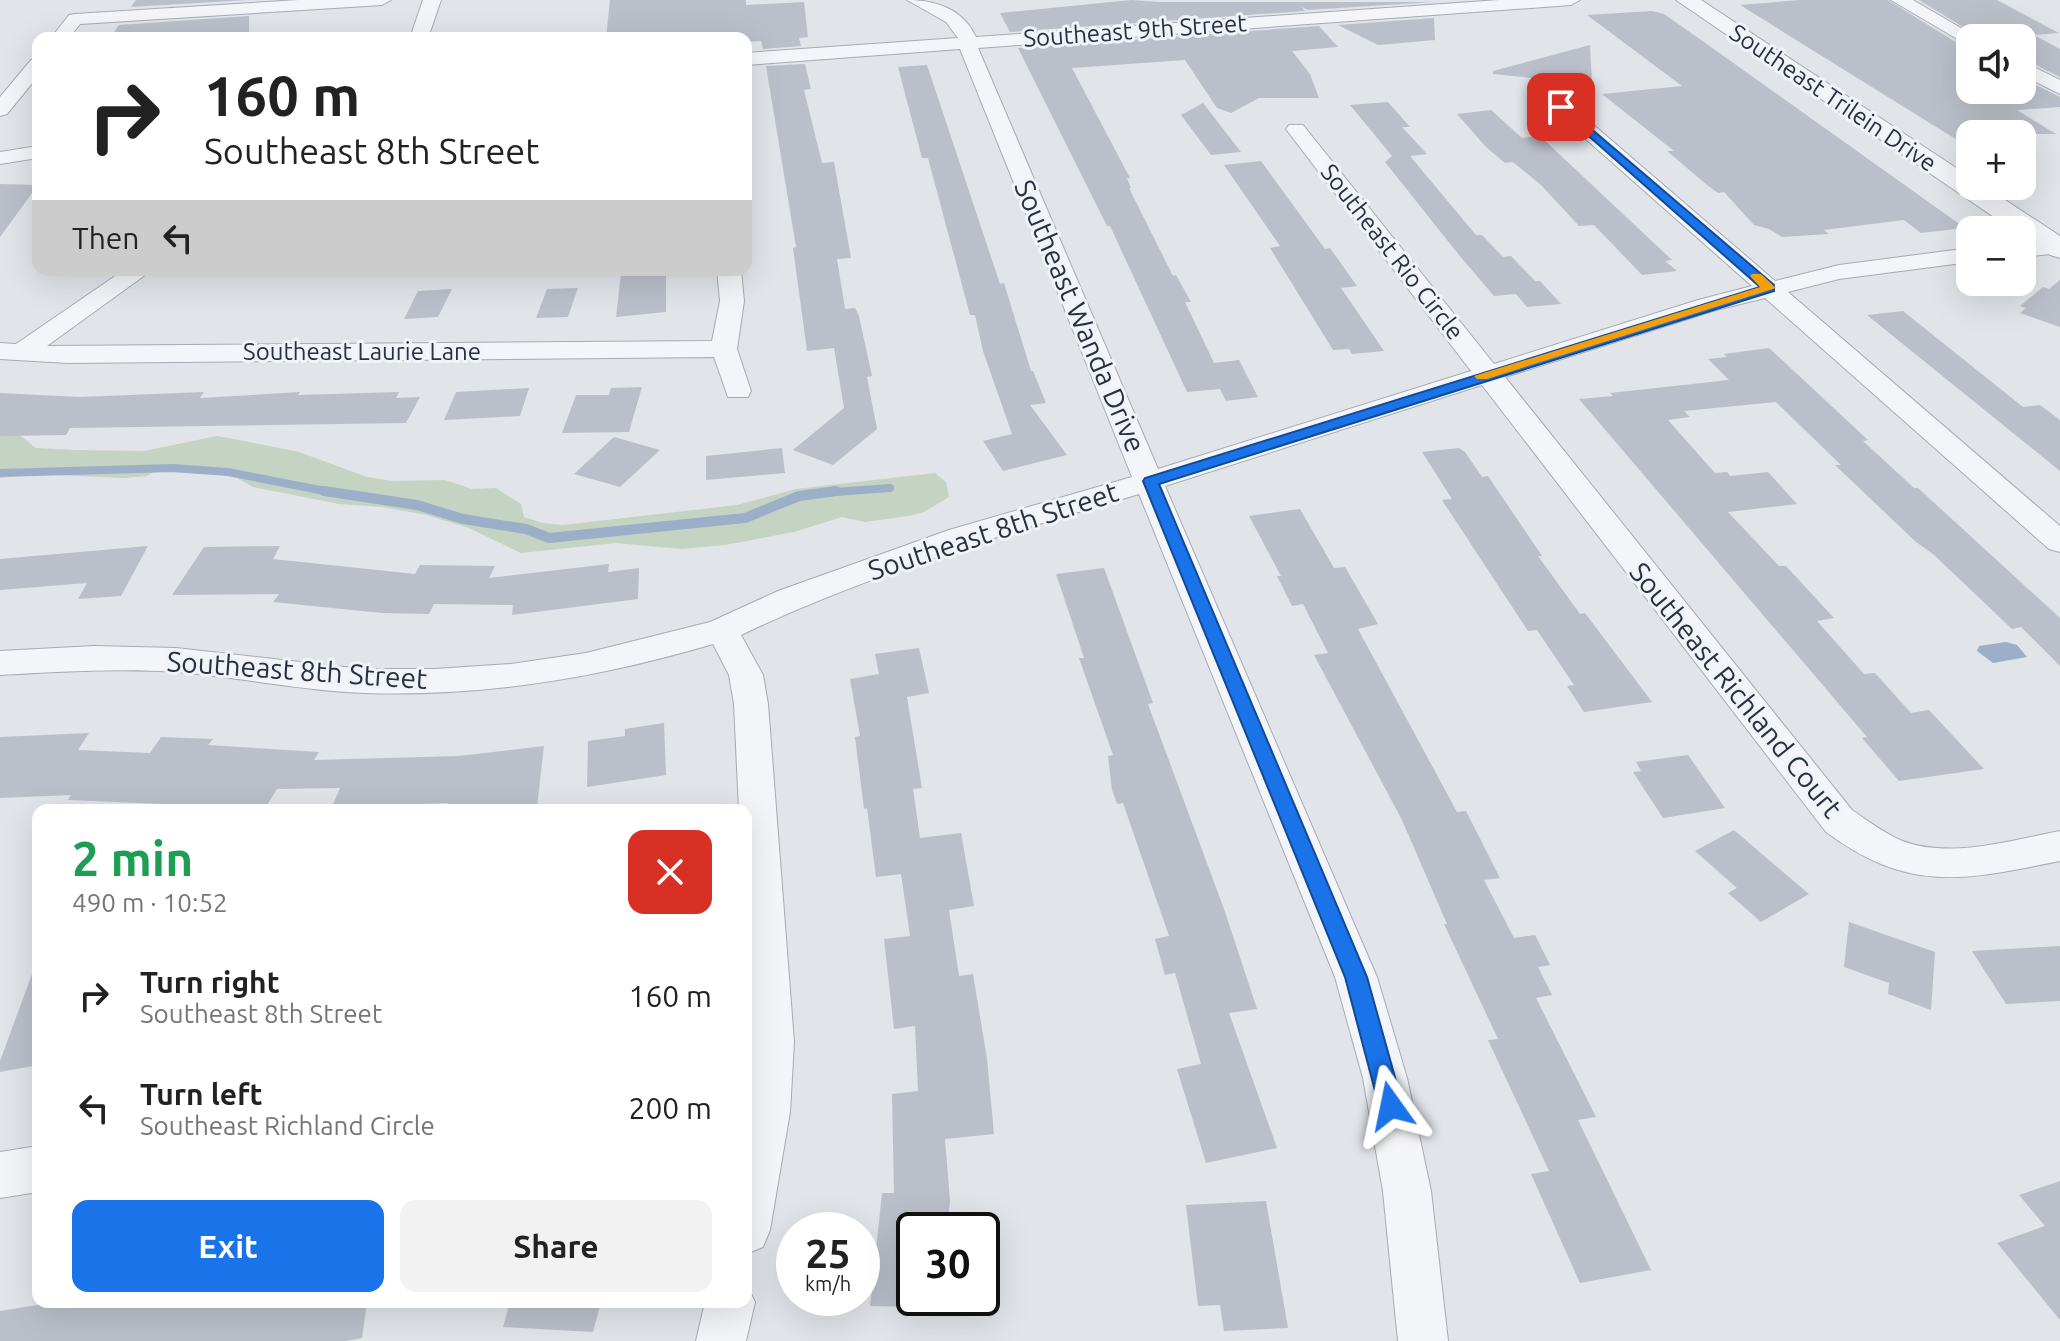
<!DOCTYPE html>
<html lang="en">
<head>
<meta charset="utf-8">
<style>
  :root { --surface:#fff; --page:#f2f2f2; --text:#222; --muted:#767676; --accent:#1a73e8 }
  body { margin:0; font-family:Ubuntu,sans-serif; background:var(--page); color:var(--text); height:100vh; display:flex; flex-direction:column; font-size:30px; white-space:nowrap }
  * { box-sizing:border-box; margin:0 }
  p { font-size:26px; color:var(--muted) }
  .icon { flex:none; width:44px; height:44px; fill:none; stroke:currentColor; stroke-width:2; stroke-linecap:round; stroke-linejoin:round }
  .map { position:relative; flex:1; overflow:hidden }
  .panel { position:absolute; left:32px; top:804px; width:720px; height:504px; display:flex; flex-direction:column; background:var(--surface); border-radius:16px; box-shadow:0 8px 32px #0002 }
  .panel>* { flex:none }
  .banner { position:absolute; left:32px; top:32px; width:720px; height:244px; border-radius:16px; box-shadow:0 8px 32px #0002; background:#fff; color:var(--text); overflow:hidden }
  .tools { position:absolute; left:1956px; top:24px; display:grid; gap:16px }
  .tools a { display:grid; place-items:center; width:80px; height:80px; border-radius:16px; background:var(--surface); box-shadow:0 8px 32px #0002; font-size:40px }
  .speed { position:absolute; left:776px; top:1212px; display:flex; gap:16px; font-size:40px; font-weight:700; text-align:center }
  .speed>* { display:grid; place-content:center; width:104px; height:104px; border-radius:50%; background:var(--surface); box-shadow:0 8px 32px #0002; line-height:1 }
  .speed small { font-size:20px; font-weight:400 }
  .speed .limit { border:4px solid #111; border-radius:12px; background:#fff; color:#111 }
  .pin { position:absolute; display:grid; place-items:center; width:68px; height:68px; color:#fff; margin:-34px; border-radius:16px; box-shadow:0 4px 12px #0006 }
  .me { position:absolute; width:88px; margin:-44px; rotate:348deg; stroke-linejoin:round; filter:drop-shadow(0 0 6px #0008) }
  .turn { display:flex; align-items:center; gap:28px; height:168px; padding:0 40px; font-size:36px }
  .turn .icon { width:104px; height:104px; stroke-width:2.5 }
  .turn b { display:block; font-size:56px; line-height:68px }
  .then { display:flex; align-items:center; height:76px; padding:0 40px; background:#0003; gap:16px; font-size:30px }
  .round { display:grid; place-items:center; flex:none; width:84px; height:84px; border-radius:16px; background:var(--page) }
  .summary { display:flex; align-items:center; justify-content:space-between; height:136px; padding:0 40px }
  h1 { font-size:48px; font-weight:700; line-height:60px; color:#1e9e55 }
  .button { display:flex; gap:16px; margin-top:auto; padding:16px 40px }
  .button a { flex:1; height:92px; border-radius:16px; background:var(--accent); color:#fff; font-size:32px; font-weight:700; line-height:92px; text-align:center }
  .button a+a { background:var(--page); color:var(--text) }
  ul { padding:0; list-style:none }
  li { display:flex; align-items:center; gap:24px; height:112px; padding:0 40px }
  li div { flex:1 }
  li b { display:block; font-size:30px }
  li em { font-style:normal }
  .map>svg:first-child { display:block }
  .green { fill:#c5d3c2 }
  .water { fill:#9cafc9 }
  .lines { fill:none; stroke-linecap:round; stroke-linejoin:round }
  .stream-far1 { stroke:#9cafc9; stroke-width:8 }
  .stream { stroke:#9cafc9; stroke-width:10 }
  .building { fill:#bbbfc9 }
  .minor-casing { stroke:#a6abb3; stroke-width:2 }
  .tertiary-casing { stroke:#a6abb3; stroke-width:2 }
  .minor { fill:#f3f5f8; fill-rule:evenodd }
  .tertiary { fill:#f3f5f8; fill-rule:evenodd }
  .route { fill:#1a73e8; stroke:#114b97; stroke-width:2 }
  .slow { fill:#f59e0b }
  .labels { text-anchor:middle; stroke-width:6; stroke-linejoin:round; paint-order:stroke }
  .far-street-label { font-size:24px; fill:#293141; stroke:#f0f3f7 }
  .street-label { font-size:28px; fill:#293141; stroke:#f0f3f7 }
</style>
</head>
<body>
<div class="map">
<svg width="2060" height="1341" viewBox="0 0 2060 1341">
  <rect width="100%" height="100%" fill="#e1e4e9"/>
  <path class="green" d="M12,429L36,448L77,450L144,451L217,436L229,438L299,452L367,477L393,481L445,480L472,489L496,488L521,504L524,517L543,523L563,525L737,505L796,489L935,473L946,482L949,497L924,512L908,516L865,522L842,517L794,532L725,545L681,549L616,543L521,553L469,528L426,515L383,507L339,504L253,487L237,478L227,468L164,465L147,476L125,478L35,474L0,478V432Z"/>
  <path class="water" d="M2006,642L2017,645L2027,657L1993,663L1977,651L1979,646Z"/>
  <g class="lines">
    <path class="stream-far1" d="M0,473L172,468L228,472L335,493
      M822,493L890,488"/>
    <path class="stream" d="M324,491L417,505L463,519L526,529L549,538L745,518L799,496L836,491"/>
  </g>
  <path class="building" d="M136,0H248L131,7Z
    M610,0H746V5L804,2L808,37L799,38L801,46L763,49L761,41L746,42V38H606Z
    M1131,0L1159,2H1433L1308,10L1302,7L1305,11L1010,32L1000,13Z
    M1800,0H1888L1962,46L1970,47V90H2022V78L2060,97V107L2017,110L2056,134H1970V148L1740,5Z
    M1919,0H1997L2059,33L2034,35L2060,49V77L2022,58V38H1981Z
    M1652,11L1664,14L1711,47L1965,228L1921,233L1904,220L1824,230L1829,234L1782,237L1769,229L1754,225L1724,192L1718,193L1707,185L1667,151H1674L1602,94L1682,86L1587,15Z
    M249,16V38H110L119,25Z
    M1434,18L1435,40L1378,45L1338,25Z
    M1319,26L1338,47L1292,51L1310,74L1319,98H1259L1231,113L1217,108L1185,60L1072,68L1130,178H1127L1131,188H1129L1173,276L1176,275L1191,302H1185L1214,363L1239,360L1258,397L1226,401L1220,389L1187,392L1110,226H1107L1018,48Z
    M1590,45L1592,84L1493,74V71Z
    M805,64L811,89L804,90L822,163L834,162L851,258L837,259L845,309L855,308L859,316L872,376L867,377L877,429L833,465L793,450L844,408L834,348L807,351L793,248L796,247L766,66Z
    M927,65L1000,284L1004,283L1031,371H1033L1046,403L1030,405L1067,455L1003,471L983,441L1012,434L983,351L975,315H970L928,158H922L898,67Z
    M1388,102L1410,127H1402L1427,154L1410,156L1476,235H1482L1503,257L1511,256L1535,281H1540L1561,304L1527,307L1516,294L1494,296L1459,255L1385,162L1392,156L1350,105Z
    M1203,103L1241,152L1211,155L1181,115Z
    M1491,110L1522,138L1540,136L1672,260L1665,261L1677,271L1642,275L1594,225L1579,226L1541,185L1513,162L1505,163L1486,147L1457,114Z
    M1261,161L1325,249L1330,248L1357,286L1341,288L1384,351L1352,354L1349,349L1333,350L1270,248L1280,246L1224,165Z
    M0,184L38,185L0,237Z
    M666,270V312L616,317L621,273Z
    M2060,280V327L2020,313L2026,308L2020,306L2043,287L2049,289Z
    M578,288L568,317L536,318L547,289Z
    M452,289L438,317L404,319L418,291Z
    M1903,311L2023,407L2040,405L2060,420V471L1867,315Z
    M1769,348L1868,440L1863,441L1914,488H1918L2060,618V666L2021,627L2012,629L1933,554L1916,542L1835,465H1841L1776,402L1684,411L1690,417L1668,420L1715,473L1727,472L1730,476L1768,472L1797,504L1728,512L1779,566H1786L1834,618L1817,621L1864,674L1875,673L1911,713L1929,710L1984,769L1899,781L1862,738L1867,737L1579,399L1613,396L1610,393L1729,380L1708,359L1727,357L1724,354Z
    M642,387L629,432L562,433L576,395H609L611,388Z
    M529,388L520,416L444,420L456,392Z
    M204,392L200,398L300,392L298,395L399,392L396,398L420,397L406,423L70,428L66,435L0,436V393L80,397Z
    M614,437L660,450L620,487L574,474Z
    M782,448L785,473L706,480V456Z
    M1459,448L1465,452L1482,477L1488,476L1542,556H1538L1580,614L1585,613L1652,702L1584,712L1567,686L1574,685L1537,630L1528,631L1442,500L1452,499L1422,452Z
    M1300,509L1334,568L1345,567L1378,624L1358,629L1457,812L1466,811L1500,878L1484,880L1514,938L1535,935L1550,965L1538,967L1552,995L1536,998L1596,1117L1578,1120L1651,1270L1580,1283L1531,1174L1549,1171L1488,1040L1498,1039L1444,924H1447L1402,820L1314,655L1328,653L1303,604L1292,606L1277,576H1281L1249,516Z
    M148,546L121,596L78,599L87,583L0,590V559Z
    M280,546L273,559L415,574L420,565L495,566L489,578L609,564L608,572L639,568L638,599L512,615L513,605L434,604L429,614L382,613L273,602L279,594L172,595L204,547Z
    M1104,568L1153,703L1148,704L1224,909L1257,1009L1229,1013L1277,1148L1206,1163L1177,1069L1201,1064L1175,973L1165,975L1155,939L1169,936L1123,803L1117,804L1112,790L1108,756L1113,755L1079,658H1084L1056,574Z
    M919,648L929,693L907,697L922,788L913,789L920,838L961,833L974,906L949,910L959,976L973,974L987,1059L994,1134L945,1139L950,1201L947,1230H914V1307L870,1306L882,1193H894L892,1094L918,1091L915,1026L894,1029L884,939L910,936L901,874L876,877L867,808L864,809L855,737L860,736L850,679L879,674L875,654Z
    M664,723L666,775L587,787L588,741L625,736V729Z
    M89,733L78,750L150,753L161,737L213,739L208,745L319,752L314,760L459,756L544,746L537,807L511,810H447L448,803L332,807L340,788L277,789L264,810H185L189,805L68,800L71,795L0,798V737Z
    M1688,755L1725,808L1663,818L1633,772L1641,771L1636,762Z
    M1734,830L1770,861L1809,894L1761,922L1728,893L1737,888L1695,851Z
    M1849,922L1935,952L1931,1010L1888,994L1889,983L1844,967Z
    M2060,946V1001L2006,1004L1972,951Z
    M35,966H38V1065L0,1072V1061Z
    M2060,1181V1320L1997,1243L2045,1226L2019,1195Z
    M1266,1201L1288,1328L1224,1331L1220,1305L1198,1306L1186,1205Z
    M57,1302H367L362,1338L346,1341H0V1311Z
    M510,1302H601L593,1332L503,1327Z"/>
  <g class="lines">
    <defs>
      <path id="minor" d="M299,0H391L382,5L80,24L69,38H51L69,15L75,14Z
        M423,0H441L428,38H410Z
        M907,0C936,0 963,9 976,37L1499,0H1580L1571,5L978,48L1158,469L1471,371L1289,133L1286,129L1289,125H1303L1494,364L1698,300L1752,286L1554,111L1551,107L1561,101L1568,103L1775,281L1839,265L1970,248V262L1839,279L1788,292L2060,526V552L2049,549L1765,298L1716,310L1505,377L1852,810C1868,821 1883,832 1900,840C1949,860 2011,840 2060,831V861C1964,880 1910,894 1826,832L1482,385L1165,486L1377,977L1407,1078L1431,1191L1448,1341H1398L1383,1191L1363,1078L1335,977L1139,494C1004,534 869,574 741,635L763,675L768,704L794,1042L790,1112L770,1230L763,1247L746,1254V1093L750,1042L746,955V810H739L734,704L729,675L713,644C599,678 483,697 364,693C302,691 239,677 177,672C118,668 59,672 0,675V651L94,646L176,648L362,669H435L511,664L586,653L710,622L778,591L949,530L1132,477L960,49L746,65V53L958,38L946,22Z
        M1891,0H1913L1978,38H1970V44L1964,43Z
        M38,58V76L7,114L0,116V97L31,60Z
        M2022,61L2060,80V94L2022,75Z
        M38,146V158L0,164V152Z
        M2060,239V253L2022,257V243Z
        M124,270H152L47,346L712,341L720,301L717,270H741L744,301L737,349L751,391L748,397H728L714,357L68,363L0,359V343L16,344Z
        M38,1146V1192L0,1198V1152Z
        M746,1284L755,1302L746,1341H696L705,1302H746Z"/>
      <path id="tertiary" d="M1676,0H1701L1970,177V186H1984L2060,236V258L2050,255L2022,236V230H2013Z"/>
    </defs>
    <use href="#minor" class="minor-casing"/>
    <use href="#tertiary" class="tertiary-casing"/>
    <use href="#minor" class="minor"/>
    <use href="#tertiary" class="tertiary"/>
  </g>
  <path class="route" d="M1561,103L1774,285V291L1159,484L1367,977L1403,1106L1399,1114L1391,1117L1382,1114L1379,1106L1345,977L1143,481L1145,478L1760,287L1558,109L1556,107Z"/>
  <path class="slow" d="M1752,274H1761L1776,288L1487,379H1477L1474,376L1760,287L1750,276Z"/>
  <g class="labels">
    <g class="far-street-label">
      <text transform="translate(1135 31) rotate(-4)" y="8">Southeast 9th Street</text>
      <text transform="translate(1833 98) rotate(34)" y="8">Southeast Trilein Drive</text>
      <text transform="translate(1392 252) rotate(52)" y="8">Southeast Rio Circle</text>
      <text x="362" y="360">Southeast Laurie Lane</text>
    </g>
    <g class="street-label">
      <text transform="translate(1080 316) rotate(67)" y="10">Southeast Wanda Drive</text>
      <text transform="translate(993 531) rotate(-18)" y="10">Southeast 8th Street</text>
      <text transform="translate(297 670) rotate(4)" y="10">Southeast 8th Street</text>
      <text transform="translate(1736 690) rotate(51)" y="10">Southeast Richland Court</text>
    </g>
  </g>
</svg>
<div class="tools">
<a><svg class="icon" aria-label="sound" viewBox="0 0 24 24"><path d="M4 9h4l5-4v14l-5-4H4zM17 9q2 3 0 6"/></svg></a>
<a>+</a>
<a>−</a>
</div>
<div class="speed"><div>25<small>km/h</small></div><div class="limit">30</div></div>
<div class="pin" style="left:1561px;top:107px;background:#d93025"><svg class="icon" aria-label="arrive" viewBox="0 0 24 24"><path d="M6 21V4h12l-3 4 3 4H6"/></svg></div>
<svg class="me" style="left:1391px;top:1106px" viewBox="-20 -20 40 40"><path d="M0-17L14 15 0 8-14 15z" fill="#1a73e8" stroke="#fff" stroke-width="4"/></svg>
<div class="banner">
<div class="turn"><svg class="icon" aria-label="right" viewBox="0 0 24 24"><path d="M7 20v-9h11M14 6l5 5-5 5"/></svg><div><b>160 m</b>Southeast 8th Street</div></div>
<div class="then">Then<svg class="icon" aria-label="left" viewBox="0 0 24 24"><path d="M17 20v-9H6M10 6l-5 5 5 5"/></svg></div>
</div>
<section class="panel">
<div class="summary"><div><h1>2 min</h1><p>490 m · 10:52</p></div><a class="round" style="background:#d93025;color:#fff"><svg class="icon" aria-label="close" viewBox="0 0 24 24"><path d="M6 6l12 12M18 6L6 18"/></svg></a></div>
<ul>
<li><svg class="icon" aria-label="right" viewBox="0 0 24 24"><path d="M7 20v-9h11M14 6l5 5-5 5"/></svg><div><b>Turn right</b><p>Southeast 8th Street</p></div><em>160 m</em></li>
<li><svg class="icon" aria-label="left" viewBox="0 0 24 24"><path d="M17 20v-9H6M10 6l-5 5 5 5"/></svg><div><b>Turn left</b><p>Southeast Richland Circle</p></div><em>200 m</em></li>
</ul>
<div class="button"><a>Exit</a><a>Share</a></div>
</section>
</div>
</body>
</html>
